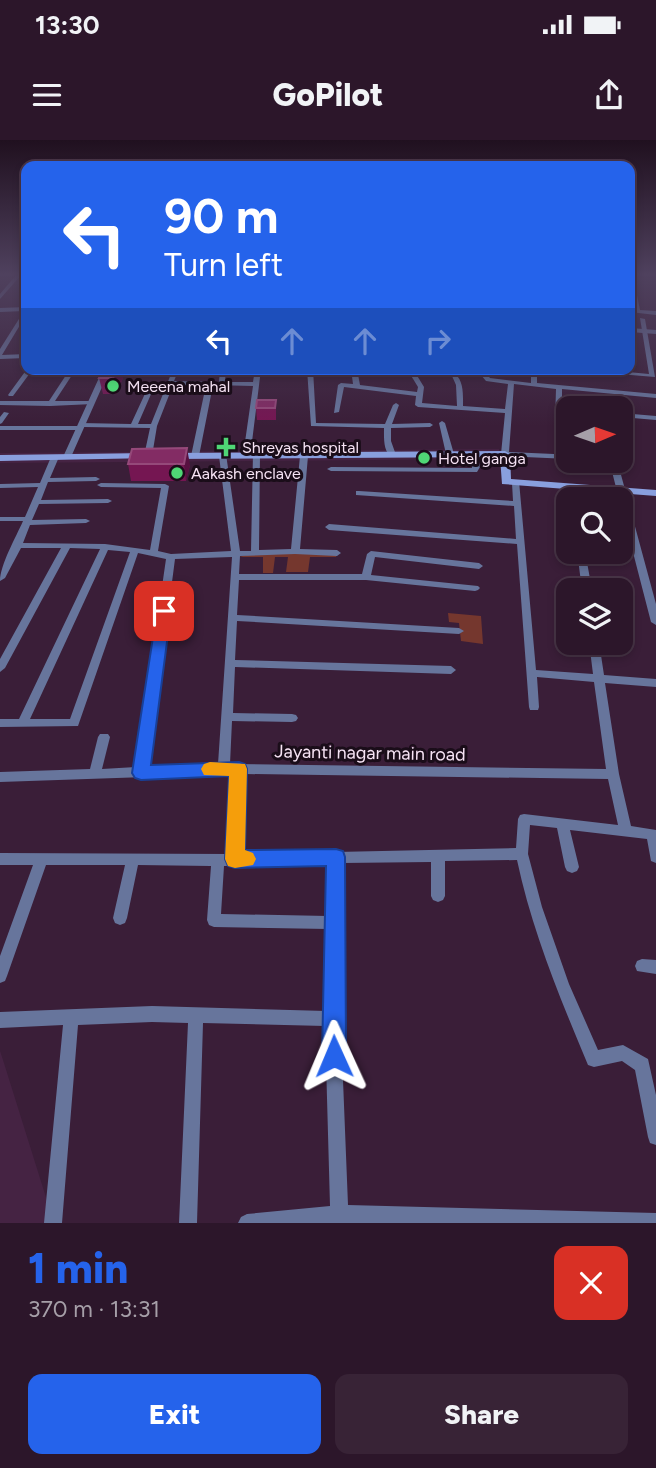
<!DOCTYPE html>
<html lang="en">
<head>
<meta charset="utf-8">
<style>
  :root { --surface:#2c162a; --page:#382336; --text:#f1f3f6; --muted:#a69fa8; --line:#483547; --accent:#2563eb }
  body { margin:0; font-family:Figtree,sans-serif; background:var(--page); color:var(--text); height:100vh; display:flex; flex-direction:column; font-size:26px; white-space:nowrap }
  * { box-sizing:border-box; margin:0 }
  p { font-size:23px; color:var(--muted) }
  .icon { flex:none; width:38px; height:38px; fill:none; stroke:currentColor; stroke-width:2; stroke-linecap:round; stroke-linejoin:round }
  .map { position:relative; height:1083px; overflow:hidden }
  .sheet { display:flex; flex-direction:column; background:var(--surface); flex:1 }
  .sheet>* { flex:none }
  .hud { position:absolute; left:21px; top:21px; width:614px; height:214px; border-radius:14px; box-shadow:0 4px 10px #0003,0 0 0 2px var(--line); background:#2563eb; color:#fff; overflow:hidden }
  .needle { width:46px; rotate:88deg }
  .tools { position:absolute; left:556px; top:256px; display:grid; gap:14px }
  .tools a { display:grid; place-items:center; width:77px; height:77px; border-radius:14px; background:var(--surface); box-shadow:0 4px 10px #0003,0 0 0 2px var(--line); font-size:35px }
  .pin { position:absolute; display:grid; place-items:center; width:60px; height:60px; color:#fff; margin:-30px; border-radius:14px; box-shadow:0 4px 10px #0006 }
  .me { position:absolute; width:77px; margin:-38px; rotate:359deg; stroke-linejoin:round; filter:drop-shadow(0 0 5px #0008) }
  .turn { display:flex; align-items:center; gap:24px; height:147px; padding:0 28px; font-size:32px }
  .turn .icon { width:91px; height:91px; stroke-width:2.5 }
  .turn b { display:block; font-size:49px; line-height:60px }
  .lanes { display:flex; align-items:center; height:66px; padding:0 28px; background:#0003; justify-content:center; gap:35px; direction:ltr }
  .lanes .off { opacity:.35 }
  .round { display:grid; place-items:center; flex:none; width:74px; height:74px; border-radius:14px; background:var(--page) }
  .overview { display:flex; align-items:center; justify-content:space-between; height:119px; padding:0 28px }
  h1 { font-size:42px; font-weight:800; line-height:52px; color:var(--accent) }
  .button { display:flex; gap:14px; margin-top:auto; padding:14px 28px }
  .button a { flex:1; height:80px; border-radius:14px; background:var(--accent); color:#fff; font-size:28px; font-weight:800; line-height:80px; text-align:center }
  .button a+a { background:var(--page); color:var(--text) }
  .status { display:flex; justify-content:space-between; align-items:center; height:49px; padding:0 35px; background:var(--surface); direction:ltr }
  .status svg { height:19px; fill:currentColor }
  header { display:flex; justify-content:space-between; align-items:center; height:91px; padding:0 28px; background:var(--surface); font-size:32px; font-weight:800 }
  .map>svg:first-child { display:block }
  .built { fill:#452343 }
  .green { fill:#75372e }
  .lines { fill:none; stroke-linecap:round; stroke-linejoin:round }
  .minor { fill:#67759c; fill-rule:evenodd }
  .tertiary { fill:#67759c; fill-rule:evenodd }
  .secondary { fill:#899fde; fill-rule:evenodd }
  .wall { fill:#751652 }
  .shaded-wall { fill:#571040 }
  .building { fill:#832c64; stroke:#95497a; stroke-width:2 }
  .route { fill:#2563eb; stroke:#184099; stroke-width:2 }
  .slow { fill:#f59e0b }
  .poi-dot { fill:#4fd675; stroke:#1a0d19; stroke-width:2.5 }
  .labels { text-anchor:middle; stroke-width:6; stroke-linejoin:round; paint-order:stroke }
  .far-poi-label { font-size:16px; fill:#f6e3f4; stroke:#1a0d19; text-anchor:start }
  .street-label { font-size:18px; fill:#f6e3f4; stroke:#1a0d19 }
</style>
</head>
<body>
<div class="status"><b>13:30</b><svg viewBox="0 0 49 12"><path d="M0 12V9h3v3zM5 12V6h3v6zM10 12V3h3v9zM15 12V0h3v12zM26 1h20v11H26zM47 4h2v5h-2z"/></svg></div>
<header><svg class="icon" aria-label="menu" viewBox="0 0 24 24"><path d="M4 6h16M4 12h16M4 18h16"/></svg>GoPilot<svg class="icon" aria-label="share" viewBox="0 0 24 24"><path d="M12 15V3M7 8l5-5 5 5M5 13v7h14v-7"/></svg></header>
<div class="map">
<svg width="656" height="1083" viewBox="0 0 656 1083">
  <rect width="100%" height="100%" fill="#3a1e38"/>
  <path class="built" d="M499,309L500,319L0,323V313Z
    M0,911L3,920L54,1083H0Z"/>
  <path class="green" d="M255,413L337,414L336,417H310L308,432H286L288,417H307H275L273,433H263V417H239Z
    M448,473L481,476L483,504L461,501L459,483L449,482Z"/>
  <g class="lines">
    <path class="minor" d="M17,134H22L0,159V154Z
      M635,136L637,137V155L640,170L656,171V175L630,172V168L635,169L631,155L633,137Z
      M26,167V175L2,215L26,214V218L0,219V209L24,171L0,172V168Z
      M640,178L645,179L655,237L570,230L596,229L649,234Z
      M27,229H33L13,256H9L8,255Z
      M70,229H76L55,261H91L94,263L93,264L50,266L0,265V261H49Z
      M179,229L174,241L219,242L220,229H226L225,242H253L255,229H261L250,318L243,316L253,246L213,245L199,316L195,318L191,316L206,245H173L157,286L152,316L148,318L144,316L150,288L83,287L82,289L80,290H0V286H78L79,284L81,283L131,284L149,245L152,243L155,245L138,284H151L171,234L130,235L127,233L130,231Z
      M307,229H313L316,283L385,284L393,265L396,263L399,265L392,284L430,283L433,285L430,287L391,288V301L396,315L392,317C383,312 384,298 384,288L311,286Z
      M351,229H357L360,245L417,252L418,247L407,229H413L424,247L422,263L457,266L456,245L452,236L455,234C464,241 463,255 463,266L505,269L508,244L486,241L476,229H482L490,238L531,243V229H537V243L656,254V258L562,249V314L569,315V319L505,316L501,314L505,273L418,267L415,265L416,256L344,247L339,272L334,273L338,245L341,243L353,244ZM514,244L556,249L554,314L509,312Z
      M4,272L9,273L2,283L0,284V277Z
      M621,273L656,276V280L621,277Z
      M442,281L445,283L454,314L453,316L446,314L439,283Z
      M470,312L477,314L480,327L477,332L331,331L327,329L331,327L472,328Z
      M253,313L260,315L259,410L291,409L300,316L304,314L308,316L300,409L337,410L341,413L337,416L295,414L240,416L239,434H362L367,414L371,411L479,423L483,426L479,429L375,417L371,435L478,446L480,448L478,450L475,451L366,440H239L237,475L459,488L464,491L459,494L237,481L235,520L451,526L456,530L451,534L235,527L233,573L292,574L296,575L298,578L296,581L292,582L232,581L230,624L606,629L594,542L537,537L539,567L538,570H530L529,567L517,404L329,390L325,387L329,384L516,399L514,366L356,355V351H359L513,361L512,343L513,341H519L536,530L593,534L589,502H599L604,535L656,539V547L605,543L619,634L631,686L656,690V723L651,721L647,699L570,690L579,727L577,731L572,733L567,731L565,727L557,688L530,685L528,714L542,767L569,844L598,910L623,905L648,919L656,955V1005L650,1003L648,997L635,930L622,921L594,927L588,925C560,858 532,791 517,720L445,721V756L443,760L438,762L433,760L431,756V722L342,723L341,890L348,1065L656,1073V1083H238L241,1077L247,1074L330,1066L325,886L203,883L197,1083H179L188,883L152,882L78,885L62,1083H44L63,885L0,888V872L152,866L326,871L328,789L214,787L209,785L207,780L211,726L138,725L127,778L125,783L120,785L115,783L113,778L125,725H46L7,836L5,841L0,843V816L33,725H0V713L229,714L233,634L0,642V632L90,629L98,597L100,594H108L110,597L102,629L136,627L166,419L138,413L78,586L0,587V579H19L100,409L70,408L5,528L0,532V519L61,408H21L5,438L0,441C0,425 16,397 23,381H0V377H25L38,347L0,348V344L40,343L51,317L55,315L59,317L50,338L96,337L100,339L96,341L48,342L41,360L108,359L112,361L108,363L39,364L32,380L86,379L90,381L86,383L30,385L23,403L105,404L150,410L161,348L101,347L97,345L101,343L165,344L169,346L158,411L171,414L231,411L219,316L226,314L240,411H251ZM108,410L130,412L70,579H30ZM232,417L218,624L148,627L175,419ZM245,634L608,639L618,685L524,674L520,675L518,679L516,708L242,714ZM329,724L328,776L221,774L224,726Z
      M609,320H617L656,464V485L651,482L621,366V359H619Z
      M569,346H575L578,359H570Z
      M577,411H585L592,450H582Z
      M642,819L656,820V834L637,831L635,826L637,821Z"/>
    <path class="tertiary" d="M630,188L656,190V194L630,192Z
      M103,229H110L71,317L64,319L63,317Z"/>
    <path class="secondary" d="M505,311L510,314L511,339L656,350V356L502,344L500,317L169,319L164,316L169,313Z
      M149,313L152,314V318L0,321V315Z"/>
  </g>
  <path class="wall" d="M99,238H123L116,254H103Z
    M276,260V280H257L256,268Z
    M132,309L190,325L186,341H131L128,324Z"/>
  <path class="shaded-wall" d="M117,229H121L123,238L116,254L113,238Z
    M187,308L190,325L186,341L184,324Z"/>
  <path class="building" d="M104,229H117L113,238H99Z
    M257,260H276L275,268H256Z
    M187,308L184,324H128L132,309Z"/>
  <linearGradient id="sky" x2="0" y2="1"><stop stop-color="#20101f"/><stop offset="0.47" stop-color="#4f415e"/><stop offset="1" stop-color="#4f415e" stop-opacity="0"/></linearGradient>
  <rect width="656" height="286" fill="url(#sky)"/>
  <path class="route" d="M164,466L171,471L151,625L239,622L245,624L247,629L245,710L336,709L343,711L345,717L346,916L342,924L334,928L326,924L322,916L326,726L235,728L228,726L225,719L229,636L141,640L135,638L132,633L157,471Z"/>
  <path class="slow" d="M210,622L245,624L247,629L245,710L253,713L256,719L253,725L235,728L228,726L225,719L229,636L204,635L201,629L204,624Z"/>
  <g class="poi-dot">
    <circle cx="113" cy="246" r="7"/>
    <path d="M222.5 296.5h7v7h7v7h-7v7h-7v-7h-7v-7h7z"/>
    <circle cx="424" cy="318" r="7"/>
    <circle cx="177" cy="333" r="7"/>
  </g>
  <g class="labels">
    <g class="far-poi-label">
      <text x="127" y="252">Meeena mahal</text>
      <text x="242" y="313">Shreyas hospital</text>
      <text x="438" y="324">Hotel ganga</text>
      <text x="191" y="339">Aakash enclave</text>
    </g>
    <g class="street-label">
      <text transform="translate(370 613) rotate(1)" y="6">Jayanti nagar main road</text>
    </g>
  </g>
</svg>
<div class="tools">
<a><svg class="needle" viewBox="-14 -14 28 28"><path d="M0-13l5 13h-10z" fill="#e53935"/><path d="M0 13l5-13h-10z" fill="#a69fa8"/></svg></a>
<a><svg class="icon" aria-label="search" viewBox="0 0 24 24"><circle cx="10" cy="10" r="6"/><path d="M15 15l6 6"/></svg></a>
<a><svg class="icon" aria-label="layers" viewBox="0 0 24 24"><path d="M12 4l9 5-9 5-9-5zM3 14l9 5 9-5"/></svg></a>
</div>
<div class="pin" style="left:164px;top:471px;background:#d93025"><svg class="icon" aria-label="arrive" viewBox="0 0 24 24"><path d="M6 21V4h12l-3 4 3 4H6"/></svg></div>
<svg class="me" style="left:334px;top:916px" viewBox="-20 -20 40 40"><path d="M0-17L14 15 0 8-14 15z" fill="#2563eb" stroke="#fff" stroke-width="4"/></svg>
<div class="hud">
<div class="turn"><svg class="icon" aria-label="left" viewBox="0 0 24 24"><path d="M17 20v-9H6M10 6l-5 5 5 5"/></svg><div><b>90 m</b>Turn left</div></div>
<div class="lanes"><svg class="icon" aria-label="left" viewBox="0 0 24 24"><path d="M17 20v-9H6M10 6l-5 5 5 5"/></svg><svg class="icon off" aria-label="ahead" viewBox="0 0 24 24"><path d="M12 20V5M6 11l6-6 6 6"/></svg><svg class="icon off" aria-label="ahead" viewBox="0 0 24 24"><path d="M12 20V5M6 11l6-6 6 6"/></svg><svg class="icon off" aria-label="right" viewBox="0 0 24 24"><path d="M7 20v-9h11M14 6l5 5-5 5"/></svg></div>
</div>
</div>
<section class="sheet">
<div class="overview"><div><h1>1 min</h1><p>370 m · 13:31</p></div><a class="round" style="background:#d93025;color:#fff"><svg class="icon" aria-label="close" viewBox="0 0 24 24"><path d="M6 6l12 12M18 6L6 18"/></svg></a></div>
<div class="button"><a>Exit</a><a>Share</a></div>
</section>
</body>
</html>
